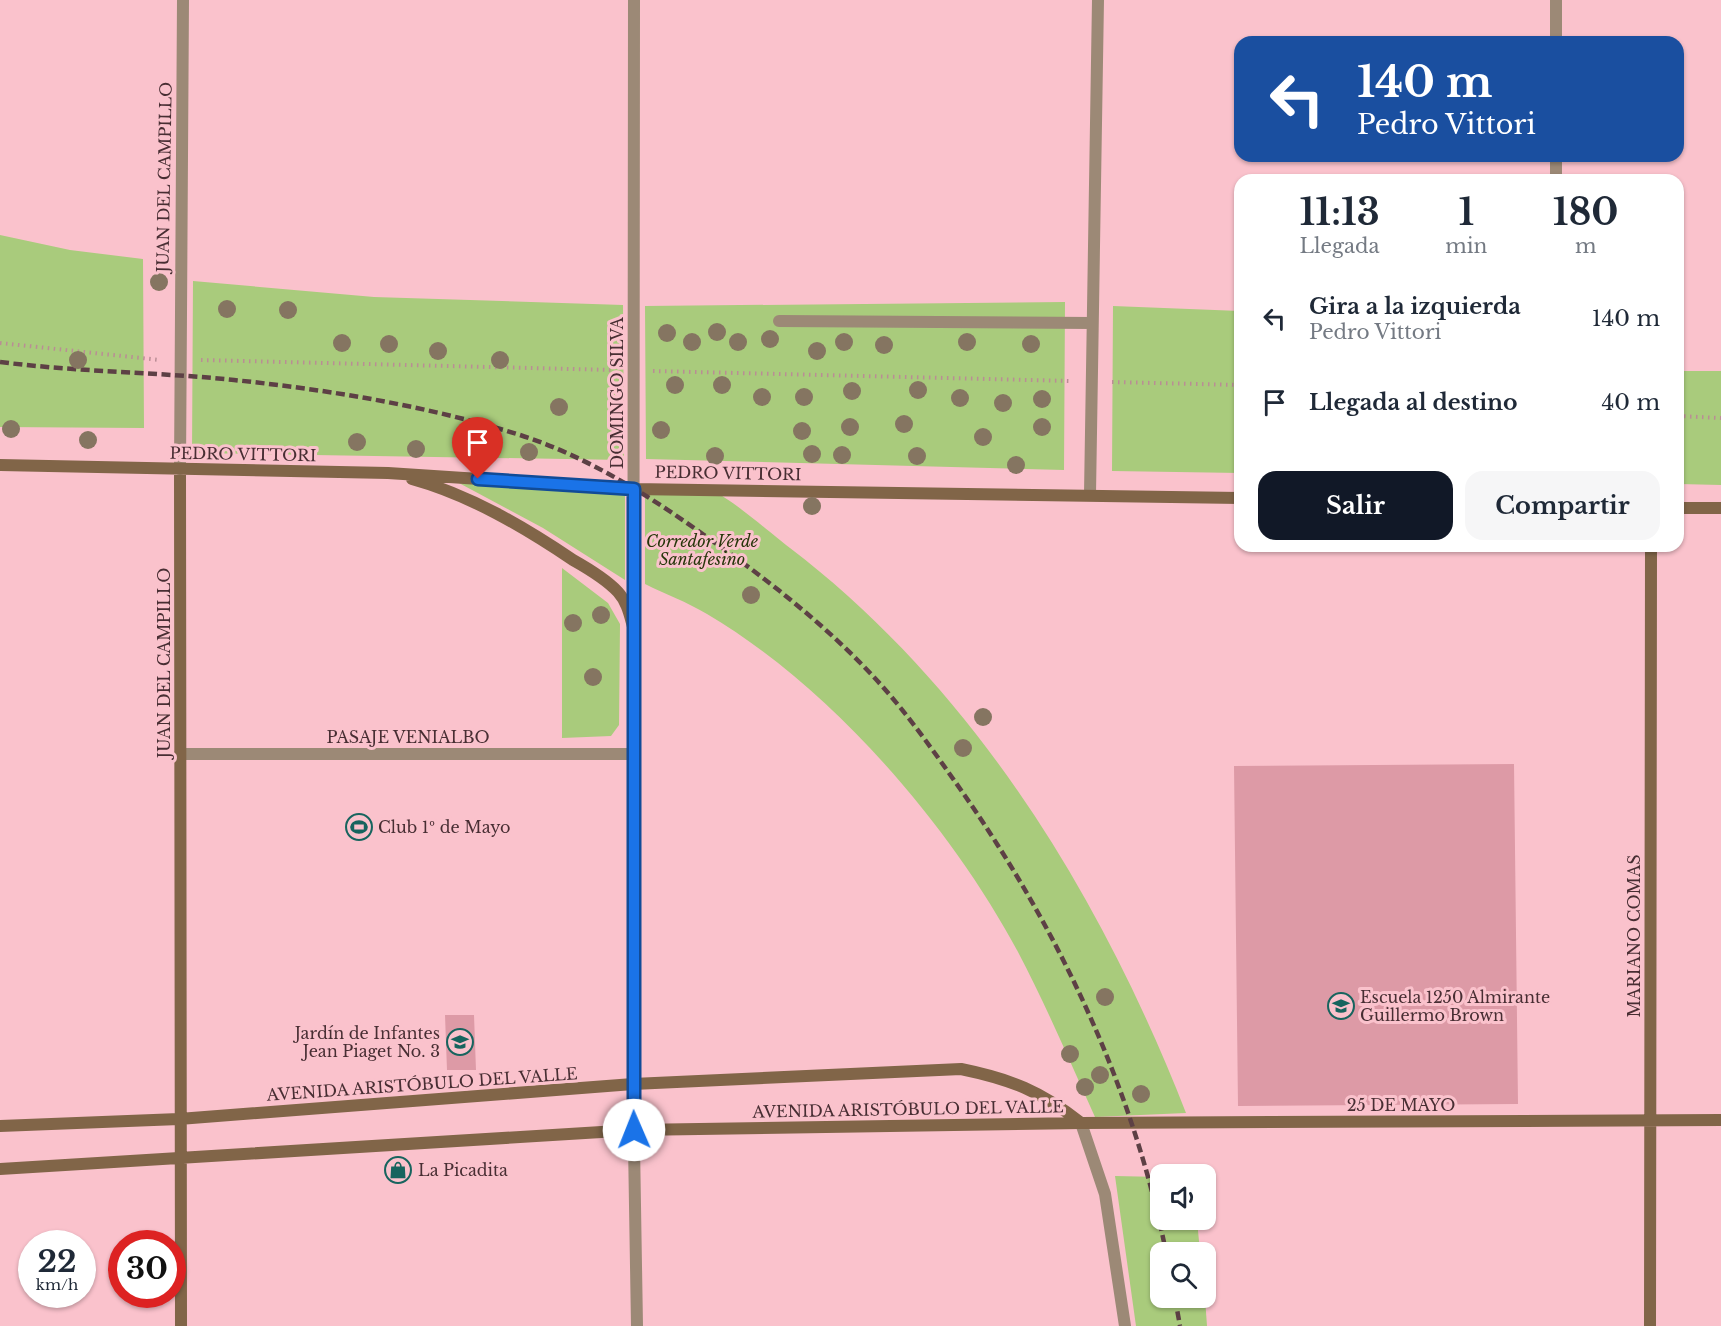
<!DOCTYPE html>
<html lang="es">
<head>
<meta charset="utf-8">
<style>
  :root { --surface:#fff; --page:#f6f6f7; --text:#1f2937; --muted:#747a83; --accent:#111827 }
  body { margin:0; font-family:"Libre Baskerville",serif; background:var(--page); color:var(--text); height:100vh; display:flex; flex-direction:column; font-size:22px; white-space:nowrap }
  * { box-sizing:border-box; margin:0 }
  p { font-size:20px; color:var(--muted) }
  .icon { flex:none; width:33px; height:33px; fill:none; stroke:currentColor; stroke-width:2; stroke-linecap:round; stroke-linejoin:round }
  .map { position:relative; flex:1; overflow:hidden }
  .drawer { position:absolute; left:1234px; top:174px; width:450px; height:378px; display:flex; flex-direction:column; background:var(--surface); border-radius:18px; box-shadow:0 2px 4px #0004 }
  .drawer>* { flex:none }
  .hud { position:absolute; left:1234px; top:36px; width:450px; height:126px; border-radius:18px; box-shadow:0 2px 4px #0004; background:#1a4fa0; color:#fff; overflow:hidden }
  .tools { position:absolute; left:1150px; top:1164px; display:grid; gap:12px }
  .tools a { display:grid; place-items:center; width:66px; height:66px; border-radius:12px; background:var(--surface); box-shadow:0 2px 4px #0004; font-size:30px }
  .speed { position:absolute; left:18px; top:1230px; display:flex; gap:12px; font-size:30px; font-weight:700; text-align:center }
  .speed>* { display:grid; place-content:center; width:78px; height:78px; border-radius:50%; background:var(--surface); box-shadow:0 2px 4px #0004; line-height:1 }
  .speed small { font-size:15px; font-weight:400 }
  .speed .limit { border:9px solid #d22; background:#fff; color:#111 }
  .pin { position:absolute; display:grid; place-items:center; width:51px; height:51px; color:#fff; margin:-62px -26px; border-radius:50% 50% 50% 0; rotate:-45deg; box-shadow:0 0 6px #0007 }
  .pin .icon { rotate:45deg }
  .me { position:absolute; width:66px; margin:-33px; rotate:359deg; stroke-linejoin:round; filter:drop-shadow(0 0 4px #0008) }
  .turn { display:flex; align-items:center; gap:21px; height:126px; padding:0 24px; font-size:27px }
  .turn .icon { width:78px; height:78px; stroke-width:2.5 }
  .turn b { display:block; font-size:42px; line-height:51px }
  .eta { display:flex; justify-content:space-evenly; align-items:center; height:102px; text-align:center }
  .eta b { font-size:36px; font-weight:700; line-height:42px }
  .primary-button { display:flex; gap:12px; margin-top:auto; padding:12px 24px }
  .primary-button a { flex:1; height:69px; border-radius:18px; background:var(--accent); color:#fff; font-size:24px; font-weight:700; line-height:69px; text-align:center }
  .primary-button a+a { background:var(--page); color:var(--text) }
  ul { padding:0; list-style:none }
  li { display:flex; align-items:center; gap:18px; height:84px; padding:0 24px }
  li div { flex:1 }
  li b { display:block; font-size:22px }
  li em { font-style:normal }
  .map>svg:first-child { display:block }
  .green { fill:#a9cb7c }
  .building { fill:#dd9aa6 }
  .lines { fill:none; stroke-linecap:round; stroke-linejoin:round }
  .path { stroke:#ba8d95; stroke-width:4; stroke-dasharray:1.5 4.5; stroke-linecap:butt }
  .street { stroke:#9c8976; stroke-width:12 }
  .secondary { stroke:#816548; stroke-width:12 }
  .rail { stroke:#5d4045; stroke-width:4.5; stroke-dasharray:9 4.5; stroke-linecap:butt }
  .tree { fill:#857561 }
  .route-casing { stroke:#114b97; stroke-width:15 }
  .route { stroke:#1a73e8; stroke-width:10 }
  .labels { text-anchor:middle; stroke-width:6; stroke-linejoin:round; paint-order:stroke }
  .street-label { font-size:16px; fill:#482e33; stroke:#fac2cc }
  .park-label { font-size:16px; font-style:italic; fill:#26360a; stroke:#fac2cc }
  .poi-label { font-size:16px; fill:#482e33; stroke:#fac2cc; text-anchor:start }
</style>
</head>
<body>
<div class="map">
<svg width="1721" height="1326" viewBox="0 0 1721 1326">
  <rect width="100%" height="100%" fill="#fac2cc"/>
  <path class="green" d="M0,235L70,250L143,259L144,428L0,427Z
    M193,281L374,297L623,305L624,460L192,453Z
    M1065,302L1064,470L646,459L645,306Z
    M1113,306L1240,311V473L1112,471Z
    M1679,371H1721V485L1679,484Z
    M459,483L625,487V580L543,528Z
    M645,486C661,486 696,483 709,489C731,498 769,532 790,548C975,689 1102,898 1186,1113L1095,1117C1070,1062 1046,1005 1018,952C950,825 831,687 707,614C687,602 665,594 645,584Z
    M562,568L608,603L620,624L619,725L611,736L562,738Z
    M1115,1176L1161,1177V1220H1197L1200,1252H1161V1298H1205L1207,1326H1136Z"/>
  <path class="building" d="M1514,764L1518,1104L1238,1106L1234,766Z
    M445,1015H474L476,1070H447Z"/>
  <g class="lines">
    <path class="path" d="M0,343L160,360
      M201,360L613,370
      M653,371L1072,381
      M1112,382L1240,385
      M1678,416L1721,418"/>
    <path class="street" d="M634,0L633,1084L637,1326
      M1556,42V0
      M1556,180V156
      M779,321L1092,323
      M180,469L183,0
      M1090,494L1098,0
      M180,754H635
      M1081,1123L1105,1194L1125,1326"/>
    <path class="secondary" d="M0,465L388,473L634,489L1240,498
      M180,469L181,1326
      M412,479C470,495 524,527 573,560C589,569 606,579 618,592C628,603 630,617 634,630
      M1678,508H1721
      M0,1126L179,1119L633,1084L961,1069C1010,1079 1041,1091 1081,1123
      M0,1169L634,1130L1081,1123L1721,1120
      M1650,1326L1651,546"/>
    <path class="rail" d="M0,362C78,372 156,372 234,380C330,390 428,406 520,435C586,456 648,495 704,535C764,577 821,621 872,675C903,708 930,746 956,783C1056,924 1132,1083 1166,1252
      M1175,1298L1180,1326"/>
  </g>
  <g class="tree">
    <circle cx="159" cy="282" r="9"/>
    <circle cx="227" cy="309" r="9"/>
    <circle cx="288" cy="310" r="9"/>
    <circle cx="717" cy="332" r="9"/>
    <circle cx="667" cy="333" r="9"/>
    <circle cx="770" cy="339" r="9"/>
    <circle cx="692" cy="342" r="9"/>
    <circle cx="738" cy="342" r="9"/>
    <circle cx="844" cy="342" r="9"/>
    <circle cx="967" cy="342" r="9"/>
    <circle cx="342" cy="343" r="9"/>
    <circle cx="389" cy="344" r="9"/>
    <circle cx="1031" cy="344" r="9"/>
    <circle cx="884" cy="345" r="9"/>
    <circle cx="438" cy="351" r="9"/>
    <circle cx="817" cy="351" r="9"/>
    <circle cx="78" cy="360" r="9"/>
    <circle cx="500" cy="360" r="9"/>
    <circle cx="675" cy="385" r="9"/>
    <circle cx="722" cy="385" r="9"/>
    <circle cx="918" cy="390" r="9"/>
    <circle cx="852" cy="391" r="9"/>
    <circle cx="762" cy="397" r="9"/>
    <circle cx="804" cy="397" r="9"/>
    <circle cx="960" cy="398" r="9"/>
    <circle cx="1042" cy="399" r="9"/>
    <circle cx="1003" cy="403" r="9"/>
    <circle cx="559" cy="407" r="9"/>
    <circle cx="904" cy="424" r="9"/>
    <circle cx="850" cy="427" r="9"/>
    <circle cx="1042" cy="427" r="9"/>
    <circle cx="11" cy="429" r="9"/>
    <circle cx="661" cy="430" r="9"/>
    <circle cx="802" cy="431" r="9"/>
    <circle cx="983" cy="437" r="9"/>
    <circle cx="88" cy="440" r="9"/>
    <circle cx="357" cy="442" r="9"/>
    <circle cx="416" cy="449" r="9"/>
    <circle cx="529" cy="452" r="9"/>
    <circle cx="812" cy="454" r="9"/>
    <circle cx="842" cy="455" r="9"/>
    <circle cx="715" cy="456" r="9"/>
    <circle cx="917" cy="456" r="9"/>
    <circle cx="1016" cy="465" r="9"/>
    <circle cx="812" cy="506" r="9"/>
    <circle cx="751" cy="595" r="9"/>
    <circle cx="601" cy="615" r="9"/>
    <circle cx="573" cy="623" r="9"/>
    <circle cx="593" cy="677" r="9"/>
    <circle cx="983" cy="717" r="9"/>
    <circle cx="963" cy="748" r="9"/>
    <circle cx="1105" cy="997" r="9"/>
    <circle cx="1070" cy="1054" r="9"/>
    <circle cx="1100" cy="1075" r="9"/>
    <circle cx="1085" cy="1087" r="9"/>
    <circle cx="1141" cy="1094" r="9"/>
  </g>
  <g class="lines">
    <defs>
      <path id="route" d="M478,479L634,489V1130"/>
    </defs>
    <use href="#route" class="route-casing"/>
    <use href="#route" class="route"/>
  </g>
  <defs>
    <symbol id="stadium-ring" viewBox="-11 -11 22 22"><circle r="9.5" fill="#fac2cc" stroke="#17645e" stroke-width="1.5"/><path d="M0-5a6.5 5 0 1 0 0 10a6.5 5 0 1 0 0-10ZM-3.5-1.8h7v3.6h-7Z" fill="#17645e"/></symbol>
    <symbol id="school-ring" viewBox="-11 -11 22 22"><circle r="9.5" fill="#fac2cc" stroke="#17645e" stroke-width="1.5"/><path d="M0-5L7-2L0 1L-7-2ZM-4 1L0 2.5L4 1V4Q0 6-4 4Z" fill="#17645e"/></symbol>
    <symbol id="shop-ring" viewBox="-11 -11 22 22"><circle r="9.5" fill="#fac2cc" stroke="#17645e" stroke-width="1.5"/><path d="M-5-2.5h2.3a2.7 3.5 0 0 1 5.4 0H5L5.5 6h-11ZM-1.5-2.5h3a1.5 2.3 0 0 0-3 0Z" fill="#17645e"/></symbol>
  </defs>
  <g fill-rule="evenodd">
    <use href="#stadium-ring" x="344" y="812" width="30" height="30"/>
    <use href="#school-ring" x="1326" y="991" width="30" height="30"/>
    <use href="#school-ring" x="445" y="1027" width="30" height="30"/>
    <use href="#shop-ring" x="383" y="1155" width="30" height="30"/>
  </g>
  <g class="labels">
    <g class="street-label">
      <text transform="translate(164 177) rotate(-89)" y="6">JUAN DEL CAMPILLO</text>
      <text transform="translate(617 393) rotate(-90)" y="6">DOMINGO SILVA</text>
      <text transform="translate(243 454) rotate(1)" y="6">PEDRO VITTORI</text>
      <text transform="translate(728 473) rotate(1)" y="6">PEDRO VITTORI</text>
      <text transform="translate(164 663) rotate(-90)" y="6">JUAN DEL CAMPILLO</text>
      <text x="408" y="743">PASAJE VENIALBO</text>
      <text transform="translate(1634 936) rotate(-90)" y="6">MARIANO COMAS</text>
      <text transform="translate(422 1084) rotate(-4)" y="6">AVENIDA ARISTÓBULO DEL VALLE</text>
      <text x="1401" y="1111">25 DE MAYO</text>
      <text transform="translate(908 1109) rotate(-1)" y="6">AVENIDA ARISTÓBULO DEL VALLE</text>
    </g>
    <g class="park-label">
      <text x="702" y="547">Corredor Verde<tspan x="702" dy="18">Santafesino</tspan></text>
    </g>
    <g class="poi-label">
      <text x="378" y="833">Club 1º de Mayo</text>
      <text x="1360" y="1003">Escuela 1250 Almirante<tspan x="1360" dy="18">Guillermo Brown</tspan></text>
      <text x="440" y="1039" text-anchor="end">Jardín de Infantes<tspan x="440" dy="18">Jean Piaget No. 3</tspan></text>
      <text x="418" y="1176">La Picadita</text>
    </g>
  </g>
</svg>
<div class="tools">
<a><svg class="icon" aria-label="sound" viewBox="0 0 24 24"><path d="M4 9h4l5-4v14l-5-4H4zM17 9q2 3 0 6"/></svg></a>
<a><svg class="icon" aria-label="search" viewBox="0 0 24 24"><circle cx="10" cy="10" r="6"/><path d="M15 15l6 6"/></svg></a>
</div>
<div class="speed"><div>22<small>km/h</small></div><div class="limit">30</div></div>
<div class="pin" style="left:478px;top:479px;background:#d93025"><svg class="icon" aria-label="arrive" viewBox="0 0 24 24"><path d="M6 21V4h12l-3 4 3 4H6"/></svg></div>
<svg class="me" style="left:634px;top:1130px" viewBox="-20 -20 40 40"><circle r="19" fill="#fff"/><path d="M0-13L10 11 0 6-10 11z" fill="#1a73e8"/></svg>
<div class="hud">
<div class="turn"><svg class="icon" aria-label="left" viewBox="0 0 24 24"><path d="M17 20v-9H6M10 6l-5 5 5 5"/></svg><div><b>140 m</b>Pedro Vittori</div></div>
</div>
<section class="drawer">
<div class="eta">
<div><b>11:13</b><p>Llegada</p></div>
<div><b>1</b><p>min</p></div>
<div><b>180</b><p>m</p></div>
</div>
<ul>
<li><svg class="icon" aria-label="left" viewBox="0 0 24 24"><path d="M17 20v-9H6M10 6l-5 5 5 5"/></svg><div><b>Gira a la izquierda</b><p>Pedro Vittori</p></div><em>140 m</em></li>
<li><svg class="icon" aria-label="arrive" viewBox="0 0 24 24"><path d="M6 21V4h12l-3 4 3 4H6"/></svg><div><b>Llegada al destino</b></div><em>40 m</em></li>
</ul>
<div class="primary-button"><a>Salir</a><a>Compartir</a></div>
</section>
</div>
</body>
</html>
